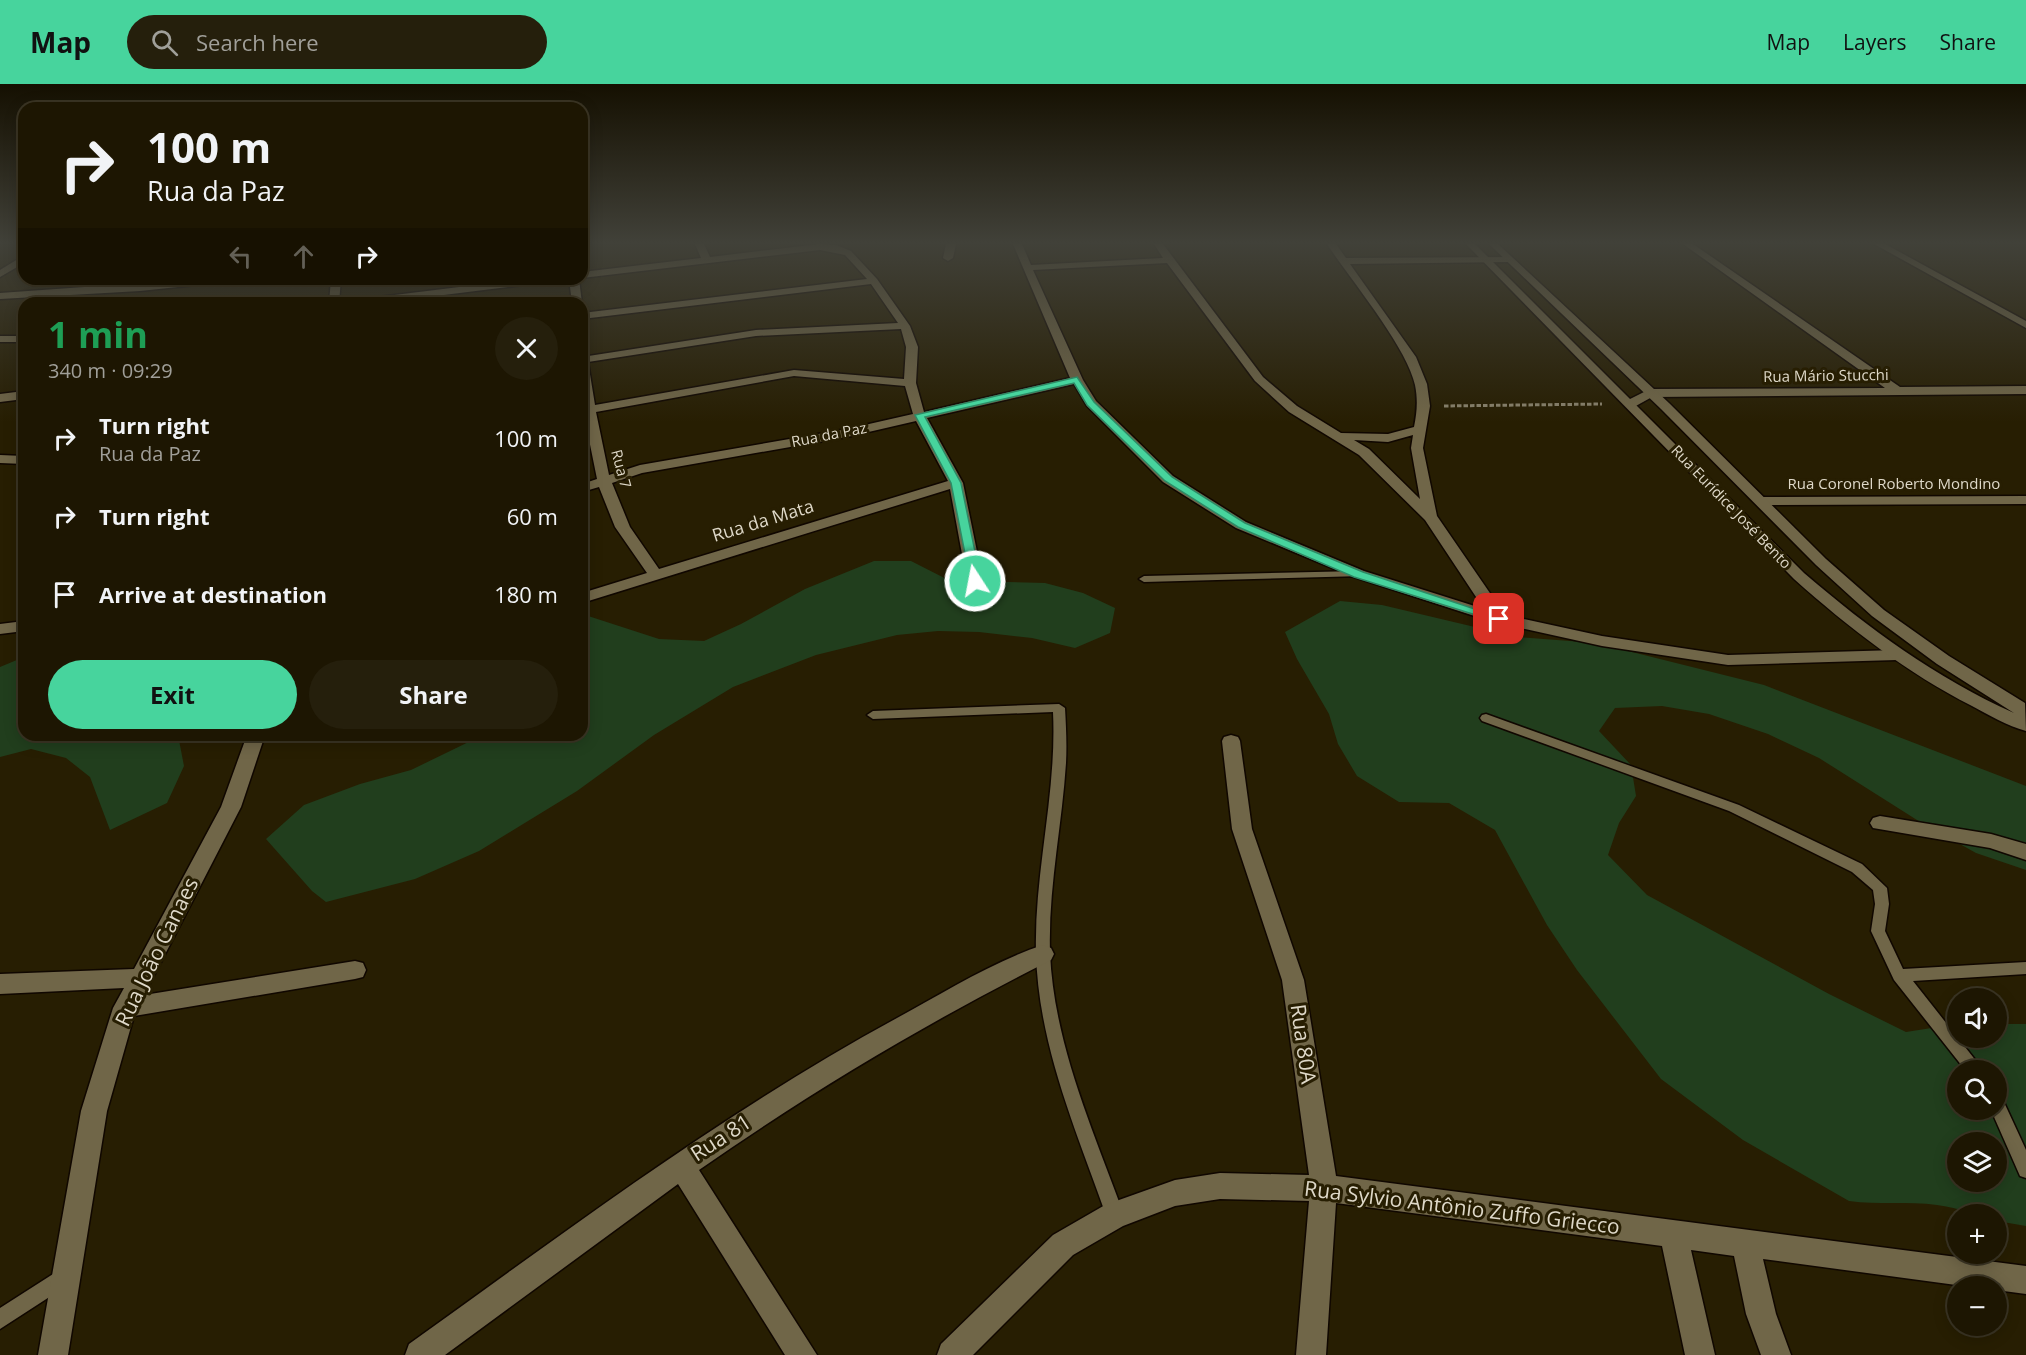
<!DOCTYPE html>
<html lang="en">
<head>
<meta charset="utf-8">
<style>
  :root { --surface:#1d1602; --page:#251f0c; --text:#f1f3f6; --muted:#a09f99; --line:#3b3524; --accent:#47d49d }
  body { margin:0; font-family:"Open Sans",sans-serif; background:var(--page); color:var(--text); height:100vh; display:flex; flex-direction:column; font-size:22px; white-space:nowrap }
  * { box-sizing:border-box; margin:0 }
  p { font-size:20px; color:var(--muted) }
  .icon { flex:none; width:33px; height:33px; fill:none; stroke:currentColor; stroke-width:2; stroke-linecap:round; stroke-linejoin:round }
  .map { position:relative; flex:1; overflow:hidden }
  .panel { position:absolute; left:18px; top:213px; width:570px; height:444px; display:flex; flex-direction:column; background:var(--surface); border-radius:18px; box-shadow:0 3px 15px #0003,0 0 0 2px var(--line) }
  .panel>* { flex:none }
  .banner { position:absolute; left:18px; top:18px; width:570px; height:183px; border-radius:18px; box-shadow:0 3px 15px #0003,0 0 0 2px var(--line); background:#1d1602; color:var(--text); overflow:hidden }
  .tools { position:absolute; left:1947px; top:904px; display:grid; gap:12px }
  .tools a { display:grid; place-items:center; width:60px; height:60px; border-radius:50%; background:var(--surface); box-shadow:0 3px 15px #0003,0 0 0 2px var(--line); font-size:30px }
  .pin { position:absolute; display:grid; place-items:center; width:51px; height:51px; color:#fff; margin:-26px; border-radius:12px; box-shadow:0 3px 9px #0006 }
  .me { position:absolute; width:66px; margin:-33px; rotate:349deg; stroke-linejoin:round; filter:drop-shadow(0 0 4px #0008) }
  .turn { display:flex; align-items:center; gap:21px; height:126px; padding:0 30px; font-size:27px }
  .turn .icon { width:78px; height:78px; stroke-width:2.5 }
  .turn b { display:block; font-size:42px; line-height:51px }
  .lanes { display:flex; align-items:center; height:57px; padding:0 30px; background:#0003; justify-content:center; gap:30px; direction:ltr }
  .lanes .off { opacity:.35 }
  .round { display:grid; place-items:center; flex:none; width:63px; height:63px; border-radius:32px; background:var(--page) }
  .summary { display:flex; align-items:center; justify-content:space-between; height:102px; padding:0 30px }
  h1 { font-size:36px; font-weight:700; line-height:45px; color:#1e9e55 }
  .action { display:flex; gap:12px; margin-top:auto; padding:12px 30px }
  .action a { flex:1; height:69px; border-radius:36px; background:var(--accent); color:#111; font-size:24px; font-weight:700; line-height:69px; text-align:center }
  .action a+a { background:var(--page); color:var(--text) }
  ul { padding:0; list-style:none }
  li { display:flex; align-items:center; gap:18px; height:78px; padding:0 30px }
  li div { flex:1 }
  li b { display:block; font-size:22px }
  li em { font-style:normal }
  header { display:flex; align-items:center; gap:36px; box-sizing:border-box; height:84px; padding:0 30px; background:var(--accent); color:#111 }
  header strong { font-size:28px }
  nav { display:flex; gap:33px; margin-inline-start:auto; font-size:21px }
  .search { width:420px; height:54px; background:var(--page); display:flex; align-items:center; gap:15px; box-sizing:border-box; padding:0 21px; border-radius:33px; color:var(--muted); font-size:22px }
  .map>svg:first-child { display:block }
  .green { fill:#213e1d; fill-rule:evenodd }
  .lines { fill:none; stroke-linecap:round; stroke-linejoin:round }
  .lane-casing { stroke:#100700; stroke-width:3 }
  .street-casing { stroke:#100700; stroke-width:3 }
  .secondary-casing { stroke:#100700; stroke-width:3 }
  .path { stroke:#89826c; stroke-width:3; stroke-dasharray:4.5 2; stroke-linecap:butt }
  .lane { fill:#706648; fill-rule:evenodd }
  .street { fill:#706648; fill-rule:evenodd }
  .secondary { fill:#706648; fill-rule:evenodd }
  .route { fill:#47d49d; stroke:#2e8a66; stroke-width:1.5 }
  .labels { text-anchor:middle; stroke-width:6; stroke-linejoin:round; paint-order:stroke }
  .far-street-label { font-size:15px; fill:#ded8c8; stroke:#271e02 }
  .street-label { font-size:18px; fill:#ded8c8; stroke:#271e02 }
  .near-street-label { font-size:21px; fill:#ded8c8; stroke:#271e02 }
</style>
</head>
<body>
<header>
<strong>Map</strong>
<div class="search"><svg class="icon" aria-label="search" viewBox="0 0 24 24"><circle cx="10" cy="10" r="6"/><path d="M15 15l6 6"/></svg>Search here</div>
<nav><a>Map</a><a>Layers</a><a>Share</a></nav>
</header>
<div class="map">
<svg width="2026" height="1271" viewBox="0 0 2026 1271">
  <rect width="100%" height="100%" fill="#271e02"/>
  <path class="green" d="M874,477H911L968,506L1007,498L1045,499L1083,509L1115,524L1110,549L1075,564L1032,554L979,548L938,547L897,551L816,571L733,603L654,651L577,707L479,767L415,795L326,818L312,807L266,755L304,721L360,700L411,686L483,651H582V530L659,555L704,557L741,540L805,505Z
    M1340,517L1382,521L1517,553L1596,559L1764,601L2026,702V786L1976,769L1917,736L1819,674L1768,650L1709,630L1662,622L1615,624L1599,647L1631,681L1636,712L1619,739L1608,771L1647,811L1829,910L1906,948L1957,940L1958,954H1996L1997,940H2026V1142L1997,1137L1996,1131C1975,1131 1958,1124 1937,1121C1908,1117 1878,1121 1849,1117L1743,1056L1661,995L1577,886L1547,841L1495,746L1449,719L1399,718L1357,692L1338,660L1329,630L1297,575L1285,548ZM1958,987H1996V1026H1958ZM1958,1059H1996V1098H1958Z
    M24,573V651H178L184,682L167,719L110,746L90,693L66,674L31,665L0,673V583Z"/>
  <g class="lines">
    <defs>
      <path id="lane" d="M1359,487L1364,490L1363,492L1144,498L1139,495L1144,492Z
        M1059,620L1065,624C1066,642 1067,660 1066,679C1062,742 1048,805 1050,869C1054,960 1093,1046 1124,1131L1121,1137L1115,1140L1109,1137L1106,1131C1076,1046 1038,960 1036,868C1034,788 1057,709 1053,628L873,635L867,631L873,627Z
        M1486,630L1739,721L1862,780L1887,804L1889,820L1885,847L1903,885L2026,878V890L1913,897L1984,987H1966L1894,896L1871,847L1875,820L1873,806L1852,788L1729,727L1482,637L1480,634L1482,631Z
        M1996,1011L2002,1014L2026,1066V1094L2020,1092L1991,1026H1996Z
        M64,1183L71,1185L73,1192L71,1199L0,1245V1224Z"/>
      <path id="street" d="M695,160H704L710,173L820,160L836,161L851,167L877,195L910,242L918,263L916,299L924,328L1070,294L1013,160H1022L1031,181L1163,174L1154,160H1163L1263,293L1297,322L1341,349L1388,350L1414,343C1417,328 1418,316 1415,301C1407,263 1350,195 1327,160H1336L1346,174L1512,173V177L1509,178L1350,180L1416,273L1427,300L1430,322L1423,364L1437,432L1505,531L1602,552L1728,571L1897,566L1905,571L1897,576L1728,581L1602,562L1493,538L1354,493L1236,444L1163,398L1087,322L1074,300L927,334L963,399L983,497L980,500H970L967,497L950,405L582,519V509L647,489L615,443L599,403L582,408V400L597,395L583,326L582,273L756,246L898,239L871,200L582,235V229L867,195L845,171L820,166L582,194V188L701,174ZM1167,179L1255,297L1289,328L1359,371L1425,436L1484,525L1364,487L1246,438L1173,392L1096,317L1083,296L1033,186ZM901,245L906,263L904,295L794,286L595,321L588,278L756,252ZM794,292L905,302L913,330L847,345L640,381L609,391L596,328ZM916,337L948,397L659,485L630,443L612,399L642,389L847,353ZM1413,351L1411,364L1420,415L1369,365L1354,356L1388,358Z
        M946,160H956L953,174L948,177L943,174Z
        M1683,160H1693L1900,303L2026,302V310L1652,313L1634,323H1626V317L1650,305L1885,304Z
        M1874,160H1885L2026,237V244Z
        M18,175H24V179L0,193V186Z
        M197,195H230L225,198L140,207L0,215V209Z
        M331,195H341L339,219H329Z
        M524,195H553L548,198L379,219H349L354,216Z
        M569,195H579L582,219H572Z
        M0,252H24V258H0Z
        M24,307V315L0,318V310Z
        M0,371L24,372V380L0,379Z
        M2026,412V420L1763,421L1756,417L1763,413Z
        M24,537V547L0,550V540Z
        M247,651H265L241,723L144,911L355,877L363,879L366,886L363,893L355,895L134,932L107,1027L68,1271H38L81,1027L113,924L124,904L0,910V890L134,885L221,723Z
        M1231,651L1238,653L1240,657L1252,745L1304,896L1336,1092L2026,1182V1210L1996,1206V1203H1971L1763,1175L1776,1230L1791,1271H1761L1746,1230L1734,1172L1691,1166L1715,1271H1685L1662,1162L1336,1119L1326,1271H1296L1309,1117L1220,1115L1175,1122L1123,1142L1073,1171L973,1271H937L941,1260L1053,1151L1105,1121L1175,1096L1220,1089L1309,1091L1282,896L1232,745L1222,657L1224,653Z
        M1880,732L1991,750L2026,760V776L1990,764L1873,744L1870,739L1873,734Z
        M1043,861L1051,864L1054,870L1051,876C928,938 812,1007 699,1086L817,1271H785L678,1100L445,1271H405L409,1260C568,1146 724,1028 897,934C943,909 992,878 1043,861Z"/>
      <path id="secondary" d="M1466,160H1475L1804,489C1868,544 1936,594 2014,629L1937,580L1872,532L1816,481L1661,325L1489,160H1498L1669,319L1826,475L1884,526L1949,572L2025,619L2026,647C2007,642 1989,631 1972,622C1907,589 1849,544 1794,495Z"/>
    </defs>
    <use href="#lane" class="lane-casing"/>
    <use href="#street" class="street-casing"/>
    <use href="#secondary" class="secondary-casing"/>
    <path class="path" d="M1444,322L1602,320"/>
    <use href="#lane" class="lane"/>
    <use href="#street" class="street"/>
    <use href="#secondary" class="secondary"/>
  </g>
  <linearGradient id="sky" x2="0" y2="1"><stop stop-color="#151001"/><stop offset="0.47" stop-color="#414139"/><stop offset="1" stop-color="#414139" stop-opacity="0"/></linearGradient>
  <rect width="2026" height="338" fill="url(#sky)"/>
  <path class="route" d="M1077,293L1094,318L1172,393L1245,439L1363,488L1505,535L1495,537L1354,493L1238,443L1165,397L1087,321L1074,299L925,333L961,399L981,497L971,500L951,399L915,331Z"/>
  <g class="labels">
    <g class="far-street-label">
      <text transform="translate(1826 292) rotate(-1)" y="5">Rua Mário Stucchi</text>
      <text transform="translate(829 351) rotate(-11)" y="5">Rua da Paz</text>
      <text transform="translate(621 385) rotate(75)" y="5">Rua 7</text>
      <text x="1894" y="405">Rua Coronel Roberto Mondino</text>
      <text transform="translate(1731 423) rotate(46)" y="5">Rua Eurídice José Bento</text>
    </g>
    <g class="street-label">
      <text transform="translate(763 437) rotate(-17)" y="6">Rua da Mata</text>
    </g>
    <g class="near-street-label">
      <text transform="translate(157 868) rotate(-64)" y="7">Rua João Canaes</text>
      <text transform="translate(1303 960) rotate(82)" y="7">Rua 80A</text>
      <text transform="translate(721 1054) rotate(-33)" y="7">Rua 81</text>
      <text transform="translate(1462 1124) rotate(7)" y="7">Rua Sylvio Antônio Zuffo Griecco</text>
    </g>
  </g>
</svg>
<div class="tools">
<a><svg class="icon" aria-label="sound" viewBox="0 0 24 24"><path d="M4 9h4l5-4v14l-5-4H4zM17 9q2 3 0 6"/></svg></a>
<a><svg class="icon" aria-label="search" viewBox="0 0 24 24"><circle cx="10" cy="10" r="6"/><path d="M15 15l6 6"/></svg></a>
<a><svg class="icon" aria-label="layers" viewBox="0 0 24 24"><path d="M12 4l9 5-9 5-9-5zM3 14l9 5 9-5"/></svg></a>
<a>+</a>
<a>−</a>
</div>
<div class="pin" style="left:1499px;top:535px;background:#d93025"><svg class="icon" aria-label="arrive" viewBox="0 0 24 24"><path d="M6 21V4h12l-3 4 3 4H6"/></svg></div>
<svg class="me" style="left:975px;top:497px" viewBox="-20 -20 40 40"><circle r="17" fill="#47d49d" stroke="#fff" stroke-width="3"/><path d="M0-11L8 9 0 5-8 9z" fill="#fff"/></svg>
<div class="banner">
<div class="turn"><svg class="icon" aria-label="right" viewBox="0 0 24 24"><path d="M7 20v-9h11M14 6l5 5-5 5"/></svg><div><b>100 m</b>Rua da Paz</div></div>
<div class="lanes"><svg class="icon off" aria-label="left" viewBox="0 0 24 24"><path d="M17 20v-9H6M10 6l-5 5 5 5"/></svg><svg class="icon off" aria-label="ahead" viewBox="0 0 24 24"><path d="M12 20V5M6 11l6-6 6 6"/></svg><svg class="icon" aria-label="right" viewBox="0 0 24 24"><path d="M7 20v-9h11M14 6l5 5-5 5"/></svg></div>
</div>
<section class="panel">
<div class="summary"><div><h1>1 min</h1><p>340 m · 09:29</p></div><a class="round"><svg class="icon" aria-label="close" viewBox="0 0 24 24"><path d="M6 6l12 12M18 6L6 18"/></svg></a></div>
<ul>
<li><svg class="icon" aria-label="right" viewBox="0 0 24 24"><path d="M7 20v-9h11M14 6l5 5-5 5"/></svg><div><b>Turn right</b><p>Rua da Paz</p></div><em>100 m</em></li>
<li><svg class="icon" aria-label="right" viewBox="0 0 24 24"><path d="M7 20v-9h11M14 6l5 5-5 5"/></svg><div><b>Turn right</b></div><em>60 m</em></li>
<li><svg class="icon" aria-label="arrive" viewBox="0 0 24 24"><path d="M6 21V4h12l-3 4 3 4H6"/></svg><div><b>Arrive at destination</b></div><em>180 m</em></li>
</ul>
<div class="action"><a>Exit</a><a>Share</a></div>
</section>
</div>
</body>
</html>
